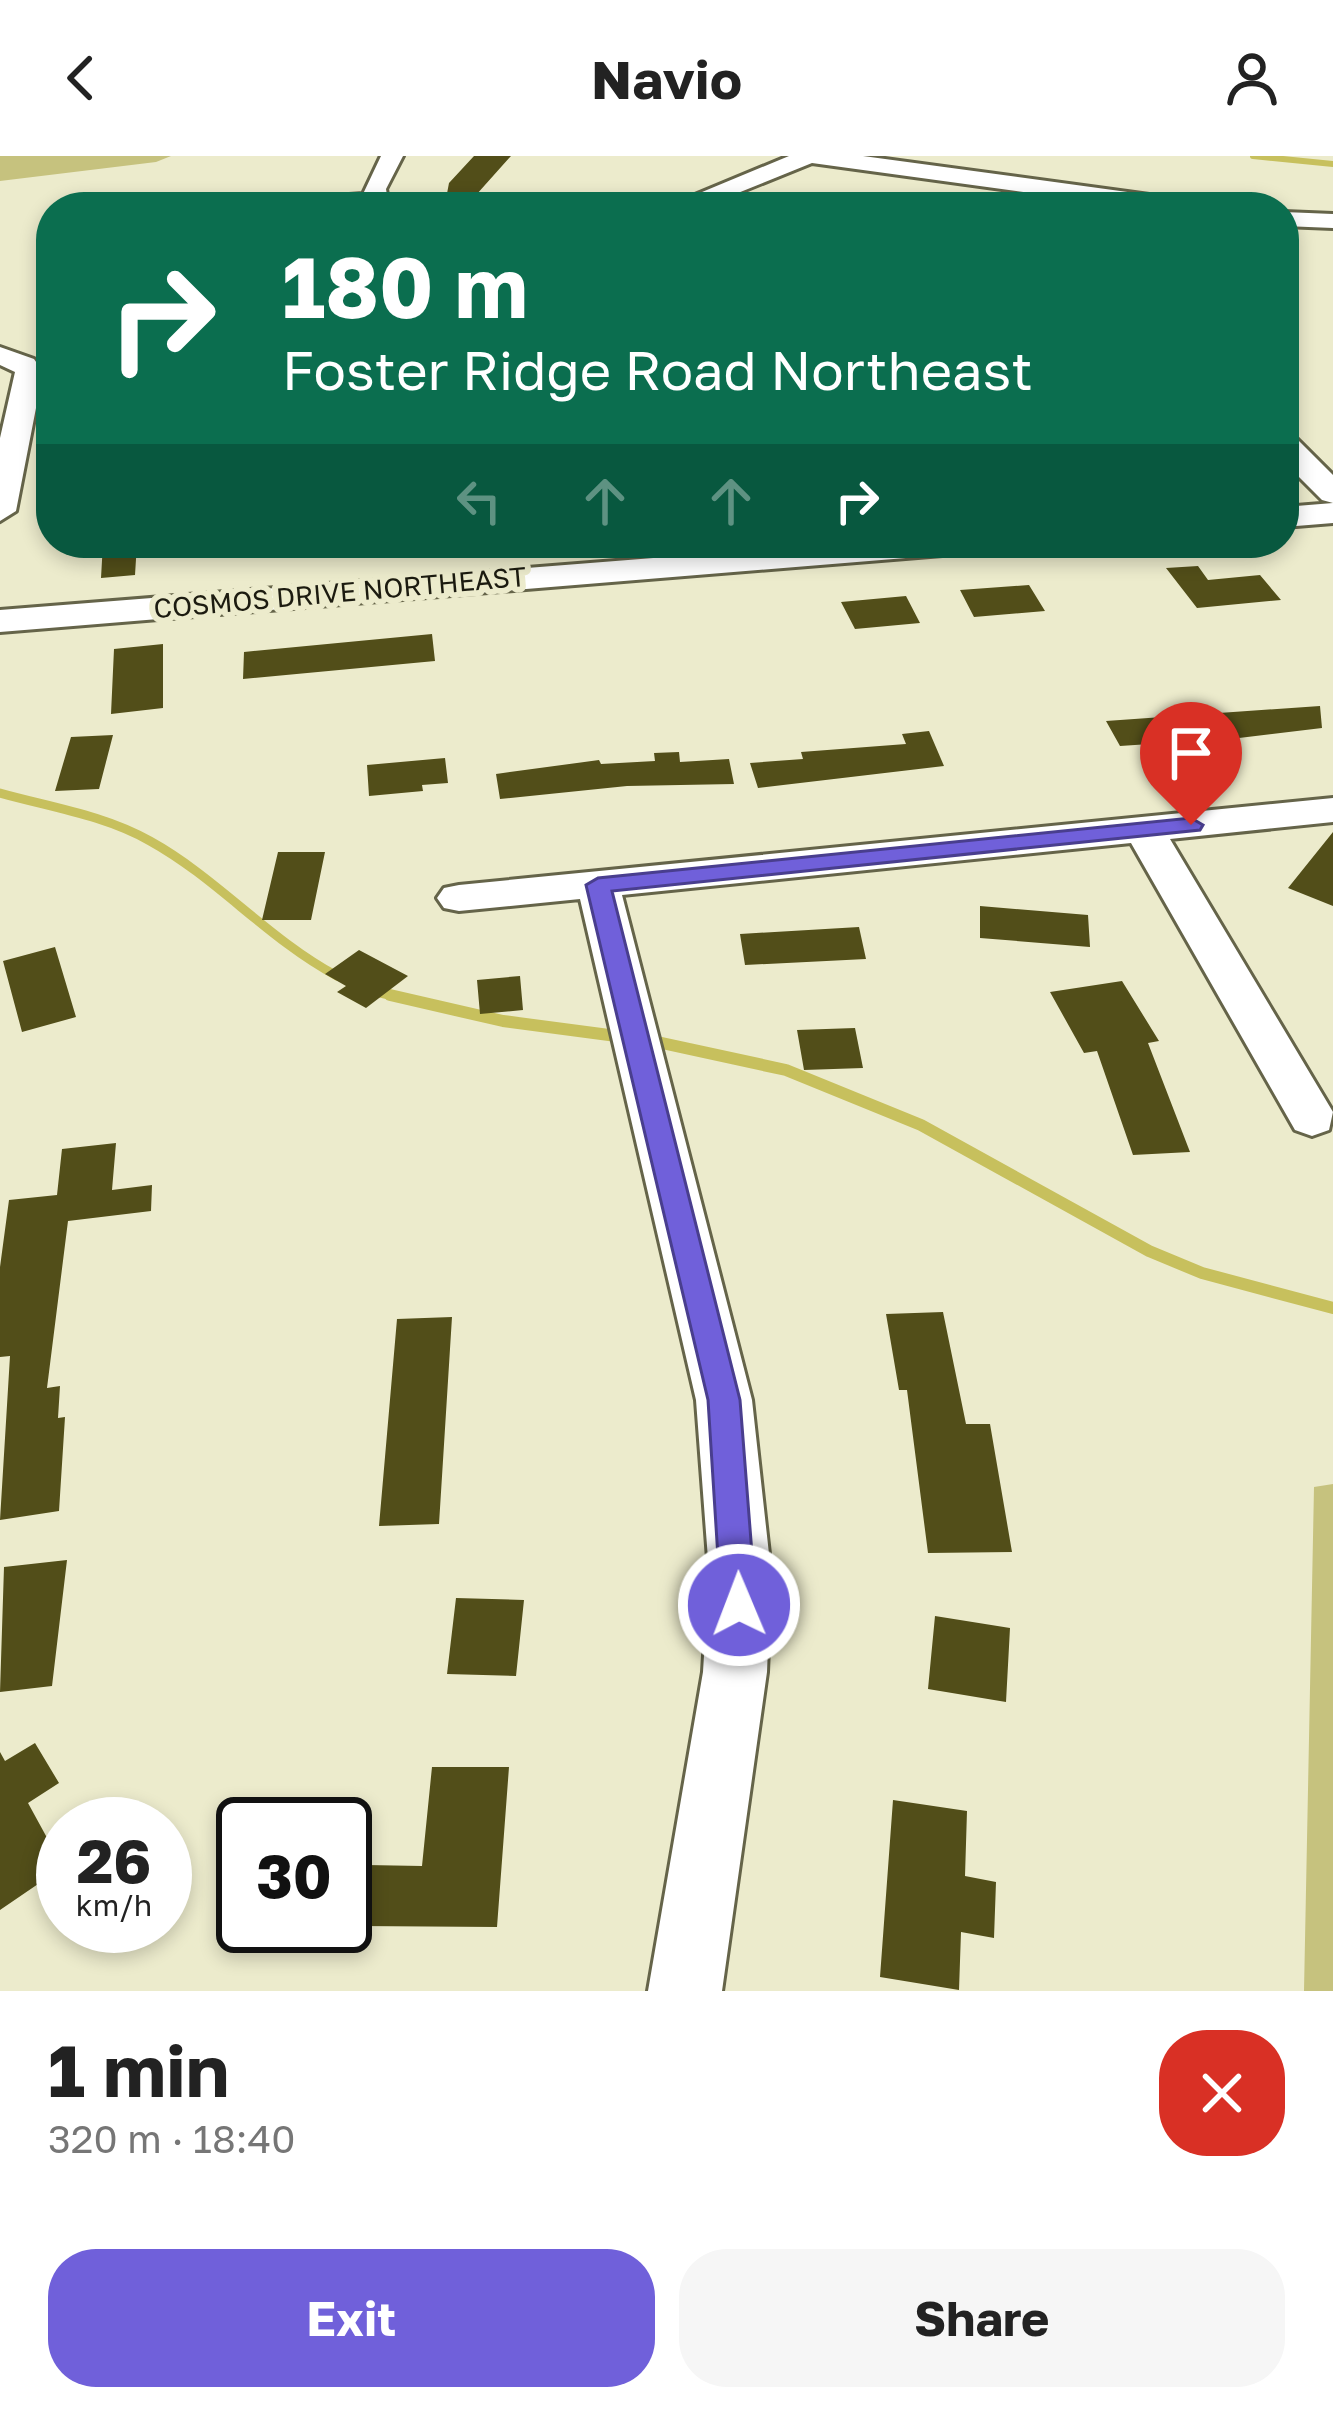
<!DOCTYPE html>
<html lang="en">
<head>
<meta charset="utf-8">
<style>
  :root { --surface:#fff; --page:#f6f6f6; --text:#222; --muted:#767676; --accent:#7060da }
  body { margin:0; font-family:"Golos Text",sans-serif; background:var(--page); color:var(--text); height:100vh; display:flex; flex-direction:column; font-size:45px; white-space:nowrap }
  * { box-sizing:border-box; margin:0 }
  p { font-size:39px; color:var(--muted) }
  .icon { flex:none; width:66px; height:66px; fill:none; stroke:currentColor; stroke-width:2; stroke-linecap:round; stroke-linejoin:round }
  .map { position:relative; height:1835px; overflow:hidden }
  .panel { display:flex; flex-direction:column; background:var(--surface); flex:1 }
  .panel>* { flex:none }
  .hud { position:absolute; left:36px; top:36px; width:1263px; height:366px; border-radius:48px; box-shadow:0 6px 18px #0003; background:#0b6e4f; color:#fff; overflow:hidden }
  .speed { position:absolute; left:36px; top:1641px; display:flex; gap:24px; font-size:60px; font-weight:700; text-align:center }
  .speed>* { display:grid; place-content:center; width:156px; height:156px; border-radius:50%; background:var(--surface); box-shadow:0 6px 18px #0003; line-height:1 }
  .speed small { font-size:30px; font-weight:400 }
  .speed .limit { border:6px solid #111; border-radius:18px; background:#fff; color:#111 }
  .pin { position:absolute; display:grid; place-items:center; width:102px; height:102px; color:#fff; margin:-123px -51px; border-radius:50% 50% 50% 0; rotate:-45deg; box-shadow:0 0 12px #0007 }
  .pin .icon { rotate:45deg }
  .me { position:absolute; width:132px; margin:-66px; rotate:359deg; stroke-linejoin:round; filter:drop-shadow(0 0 9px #0008) }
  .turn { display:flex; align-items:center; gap:42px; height:252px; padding:0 48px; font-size:54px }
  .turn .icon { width:156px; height:156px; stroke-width:2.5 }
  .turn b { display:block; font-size:84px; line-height:102px }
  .lanes { display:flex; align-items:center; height:114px; padding:0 48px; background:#0003; justify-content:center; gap:60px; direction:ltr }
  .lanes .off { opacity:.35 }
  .round { display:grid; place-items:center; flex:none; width:126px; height:126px; border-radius:48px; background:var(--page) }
  .overview { display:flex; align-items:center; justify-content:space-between; height:204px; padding:0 48px }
  h1 { font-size:72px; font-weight:700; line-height:90px }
  .primary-button { display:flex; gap:24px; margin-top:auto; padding:24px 48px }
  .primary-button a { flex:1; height:138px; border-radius:48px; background:var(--accent); color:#fff; font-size:48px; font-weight:700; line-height:138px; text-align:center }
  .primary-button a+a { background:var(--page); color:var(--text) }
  header { display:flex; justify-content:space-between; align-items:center; height:156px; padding:0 48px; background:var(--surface); font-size:54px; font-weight:700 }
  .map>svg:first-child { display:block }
  .green { fill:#c6c27e }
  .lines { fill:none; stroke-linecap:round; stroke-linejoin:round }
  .stream-far2 { stroke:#c7c05d; stroke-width:6 }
  .stream-far1 { stroke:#c7c05d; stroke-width:9 }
  .stream { stroke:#c7c05d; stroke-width:12 }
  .building { fill:#524e19 }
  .minor-casing { stroke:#656449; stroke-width:6 }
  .minor { fill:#fff; fill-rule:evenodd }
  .route { fill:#7060da; stroke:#493e8e; stroke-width:3 }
  .labels { text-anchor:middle; stroke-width:12; stroke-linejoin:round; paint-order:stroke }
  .far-street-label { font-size:27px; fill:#1c1b10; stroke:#ecebcc }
</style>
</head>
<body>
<header><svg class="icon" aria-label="back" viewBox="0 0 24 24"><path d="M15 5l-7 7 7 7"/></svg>Navio<svg class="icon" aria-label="person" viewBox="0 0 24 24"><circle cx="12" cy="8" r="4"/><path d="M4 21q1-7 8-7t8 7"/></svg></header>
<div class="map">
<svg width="1333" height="1835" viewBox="0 0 1333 1835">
  <rect width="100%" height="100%" fill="#ecebcc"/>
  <path class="green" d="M0,0H171L156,6L0,25Z
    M1333,1328V1835H1304L1314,1331Z"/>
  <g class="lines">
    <path class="stream-far2" d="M1253,0L1333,8"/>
    <path class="stream-far1" d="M0,637C50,651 104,659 150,685C217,722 268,783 337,820
      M371,835L403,842"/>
    <path class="stream" d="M390,839L503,865L624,881
      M648,884L786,914L921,969L1149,1095L1202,1117L1333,1152"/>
  </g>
  <path class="building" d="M474,0H511L468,48H445L449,27Z
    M103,387H137L135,419L101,422Z
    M1198,410L1208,424L1260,419L1281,444L1197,452L1166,412Z
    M1029,429L1045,455L974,461L960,434Z
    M906,440L920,467L855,473L841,446Z
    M432,478L435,505L243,523L244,496Z
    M163,488V552L111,558L114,493Z
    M1320,550L1322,572L1239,582L1120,590L1106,565Z
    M929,575L944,610L758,632L750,607L803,603L801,596L906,588L902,578Z
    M113,579L99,633L55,635L71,581Z
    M679,596L680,606L729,603L734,628L627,630L500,643L496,618L599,604L601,608L655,605L654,597Z
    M445,602L448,627L422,629L423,635L369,640L367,609Z
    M1333,676V750L1288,732Z
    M278,696H325L311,764H262Z
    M980,750L1088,759L1090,791L980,782Z
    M859,771L866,803L745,809L740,778Z
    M55,791L76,861L22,876L3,805Z
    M359,794L408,820L366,852L337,836L346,830L325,818Z
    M520,820L523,854L480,858L477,824Z
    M1122,825L1159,885L1148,887L1190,996L1133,999L1097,895L1084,897L1050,836Z
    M855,872L863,912L804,914L797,874Z
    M116,987L112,1034L152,1029L151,1055L68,1065L47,1232L60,1230L58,1262L65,1261L59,1355L0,1364L10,1200L0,1201V1111L9,1044L57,1039L62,993Z
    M943,1156L966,1268H990L1012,1396L928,1397L907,1234H899L886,1158Z
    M452,1161L439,1368L379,1370L397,1163Z
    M67,1404L52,1530L0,1536L4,1411Z
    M456,1442L524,1444L516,1520L447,1518Z
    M935,1460L1010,1472L1006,1546L928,1533Z
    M35,1587L59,1627L28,1647L63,1711L0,1754V1596L5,1605Z
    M432,1611H509L497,1771L358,1770L366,1709L422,1710Z
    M893,1644L967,1655L965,1720L996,1726L994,1782L961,1776L959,1834L880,1821Z"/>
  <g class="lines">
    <defs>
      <path id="minor" d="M381,0H403L386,33L389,51H267L279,44L363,38Z
        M789,0H863L1186,44L1198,51H1133L812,7L703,51H666Z
        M1284,56L1333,58V72L1284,70Z
        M0,191L34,203L43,216L16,355L0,365V282L15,216L0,209Z
        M1284,279L1295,281L1333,319V347L1322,344L1284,306Z
        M1333,347V367L1284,371V351Z
        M842,387H984L967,397L0,476V454Z
        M1333,642V666L1170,683L1333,956L1329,974L1312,980L1295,974L1131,687L622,739L752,1244L771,1416L767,1516L722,1835H648L703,1516L709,1416L696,1244L580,743L459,755L444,752L437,742L444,732L459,729Z"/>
    </defs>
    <use href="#minor" class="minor-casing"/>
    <use href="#minor" class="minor"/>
  </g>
  <path class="route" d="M1191,662L1203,669L1200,674L612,735L740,1244L756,1449L751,1461L739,1465L726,1461L721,1449L708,1244L586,729L598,722Z"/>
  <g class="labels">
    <g class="far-street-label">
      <text transform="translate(340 437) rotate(-5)" y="9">COSMOS DRIVE NORTHEAST</text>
    </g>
  </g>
</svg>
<div class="speed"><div>26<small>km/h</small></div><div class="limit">30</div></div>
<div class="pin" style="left:1191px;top:669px;background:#d93025"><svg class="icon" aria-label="arrive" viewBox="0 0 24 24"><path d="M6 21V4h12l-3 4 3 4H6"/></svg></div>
<svg class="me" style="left:739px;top:1449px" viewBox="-20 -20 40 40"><circle r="17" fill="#7060da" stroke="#fff" stroke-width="3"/><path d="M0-11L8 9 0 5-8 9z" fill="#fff"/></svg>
<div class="hud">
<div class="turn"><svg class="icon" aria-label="right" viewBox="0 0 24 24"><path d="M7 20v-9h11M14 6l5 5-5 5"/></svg><div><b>180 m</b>Foster Ridge Road Northeast</div></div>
<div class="lanes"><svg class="icon off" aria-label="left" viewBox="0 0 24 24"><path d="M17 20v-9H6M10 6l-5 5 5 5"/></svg><svg class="icon off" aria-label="ahead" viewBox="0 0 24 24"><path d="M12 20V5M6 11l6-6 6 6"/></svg><svg class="icon off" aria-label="ahead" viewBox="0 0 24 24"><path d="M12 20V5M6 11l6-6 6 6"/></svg><svg class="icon" aria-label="right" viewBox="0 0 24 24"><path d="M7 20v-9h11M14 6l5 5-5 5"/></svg></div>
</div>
</div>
<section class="panel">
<div class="overview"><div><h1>1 min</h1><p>320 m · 18:40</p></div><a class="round" style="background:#d93025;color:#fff"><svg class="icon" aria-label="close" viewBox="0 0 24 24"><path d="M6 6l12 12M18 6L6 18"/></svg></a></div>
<div class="primary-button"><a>Exit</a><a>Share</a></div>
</section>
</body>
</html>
